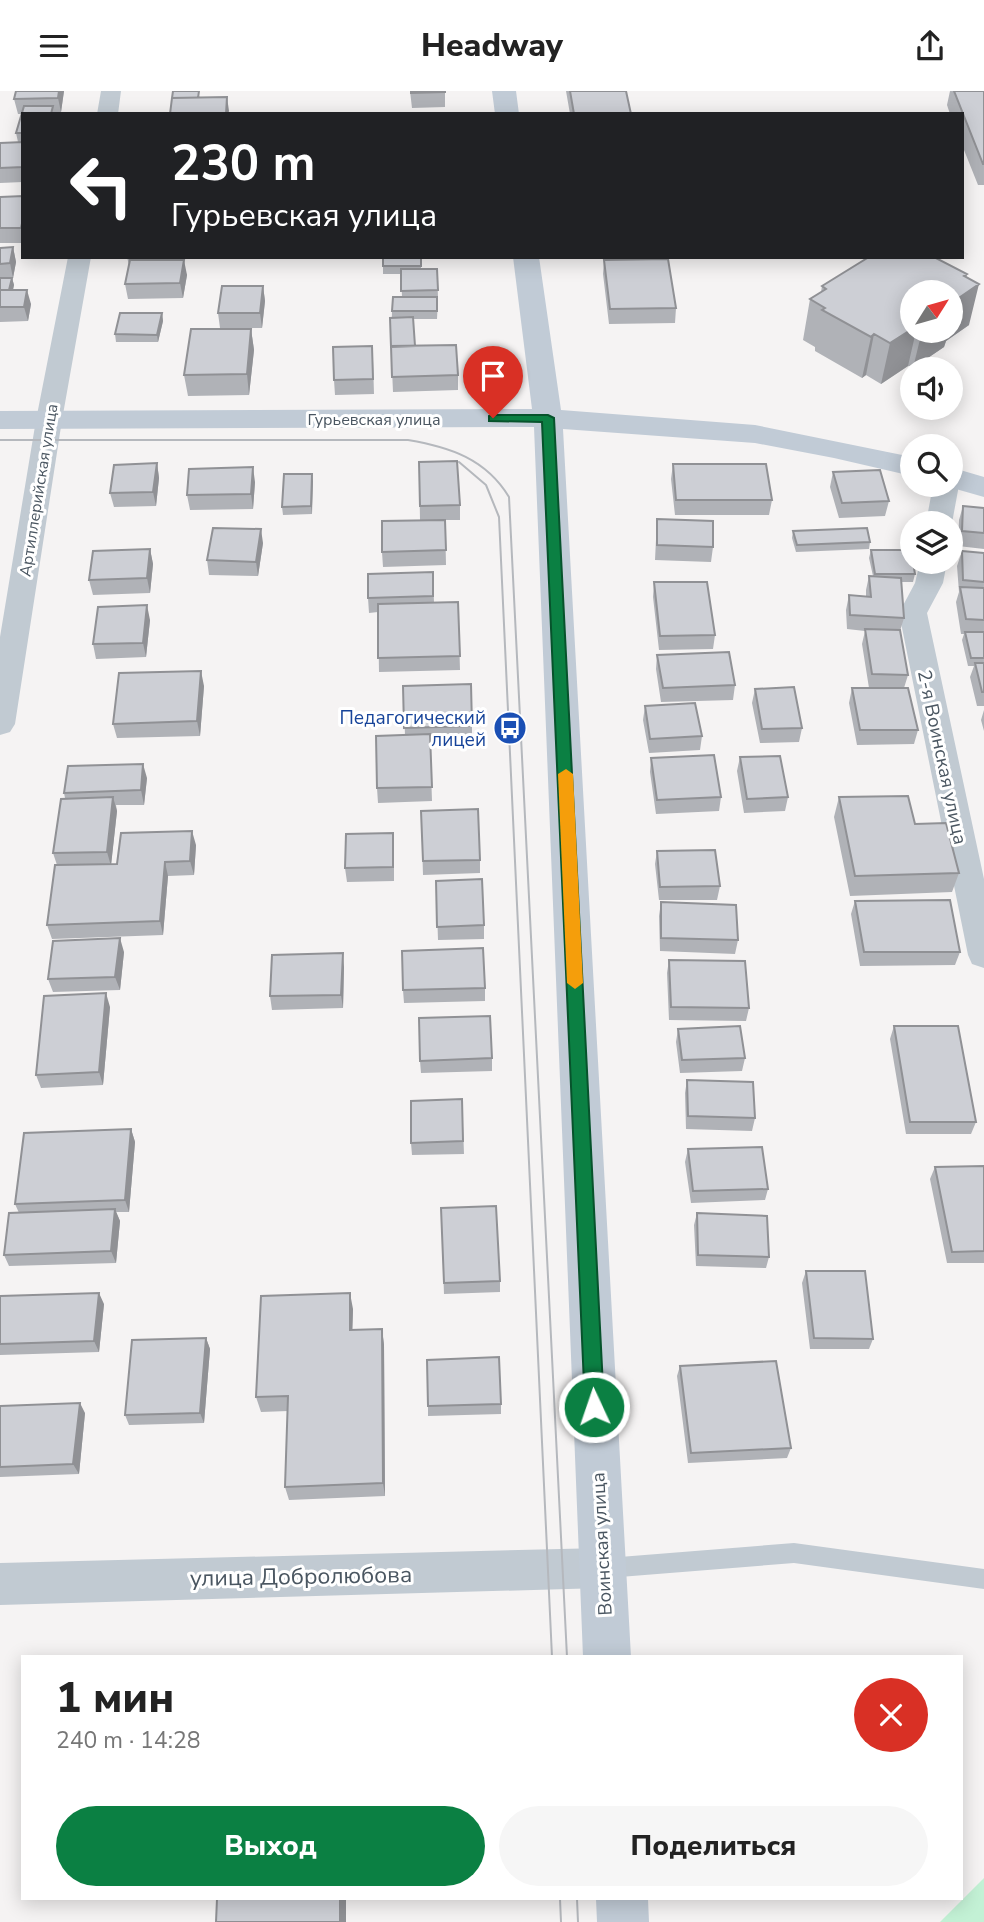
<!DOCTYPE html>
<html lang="ru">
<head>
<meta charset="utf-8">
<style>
  :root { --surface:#fff; --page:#f6f6f6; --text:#222; --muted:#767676; --accent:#0b8043 }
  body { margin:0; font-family:"Nunito Sans",sans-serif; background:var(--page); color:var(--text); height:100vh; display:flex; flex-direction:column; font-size:26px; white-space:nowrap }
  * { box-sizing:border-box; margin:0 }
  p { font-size:23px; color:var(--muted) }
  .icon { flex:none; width:38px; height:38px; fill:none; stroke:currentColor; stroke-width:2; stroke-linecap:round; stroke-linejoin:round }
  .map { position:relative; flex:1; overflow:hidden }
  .side { position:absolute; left:21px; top:1564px; width:942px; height:245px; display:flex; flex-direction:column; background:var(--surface); border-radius:0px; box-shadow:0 4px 18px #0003 }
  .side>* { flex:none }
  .banner { position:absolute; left:21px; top:21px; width:943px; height:147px; border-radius:0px; box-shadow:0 4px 18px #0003; background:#202124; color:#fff; overflow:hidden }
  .needle { width:46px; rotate:53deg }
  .controls { position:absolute; left:900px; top:189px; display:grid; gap:14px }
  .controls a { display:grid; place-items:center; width:63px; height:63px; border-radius:50%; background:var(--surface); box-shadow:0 4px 18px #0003; font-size:35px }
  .pin { position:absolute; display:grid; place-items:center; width:60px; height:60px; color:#fff; margin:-72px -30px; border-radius:50% 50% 50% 0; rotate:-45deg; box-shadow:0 0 7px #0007 }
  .pin .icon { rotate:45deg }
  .me { position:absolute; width:77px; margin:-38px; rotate:357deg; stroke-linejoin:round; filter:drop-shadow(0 0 5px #0008) }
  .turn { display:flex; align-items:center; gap:24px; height:147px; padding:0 35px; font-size:32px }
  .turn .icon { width:91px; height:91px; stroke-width:2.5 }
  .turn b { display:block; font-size:49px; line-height:60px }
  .round { display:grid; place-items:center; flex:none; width:74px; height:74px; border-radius:37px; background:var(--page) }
  .overview { display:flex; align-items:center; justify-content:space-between; height:119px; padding:0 35px }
  h1 { font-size:42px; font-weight:800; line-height:52px }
  .button { display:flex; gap:14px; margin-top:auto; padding:14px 35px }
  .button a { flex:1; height:80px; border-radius:42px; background:var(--accent); color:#fff; font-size:28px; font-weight:800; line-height:80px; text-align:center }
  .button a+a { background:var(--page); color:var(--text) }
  header { display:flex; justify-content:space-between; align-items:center; height:91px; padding:0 35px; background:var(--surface); font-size:32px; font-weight:800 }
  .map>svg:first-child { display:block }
  .green { fill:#c3f1d5 }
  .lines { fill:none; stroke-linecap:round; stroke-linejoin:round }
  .lane { fill:#c1cad2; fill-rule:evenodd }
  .street { fill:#c1cad2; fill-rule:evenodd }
  .secondary { fill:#c1cbd6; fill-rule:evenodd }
  .tram { stroke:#b5b8bd; stroke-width:2 }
  .wall { fill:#b0b2b7; fill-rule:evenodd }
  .shaded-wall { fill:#909195 }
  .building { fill:#cdcfd5; stroke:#909195; stroke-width:2 }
  .route { fill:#0b8043; stroke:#07532c; stroke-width:2 }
  .slow { fill:#f59e0b }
  .labels { text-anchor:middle; stroke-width:6; stroke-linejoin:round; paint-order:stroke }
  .far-street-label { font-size:16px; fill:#4a5661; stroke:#fff }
  .transit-label { font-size:19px; fill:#164399; stroke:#fff; text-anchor:end }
  .street-label { font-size:19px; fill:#4a5661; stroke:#fff }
  .near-street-label { font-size:23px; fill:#4a5661; stroke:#fff }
</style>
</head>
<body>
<header><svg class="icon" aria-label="menu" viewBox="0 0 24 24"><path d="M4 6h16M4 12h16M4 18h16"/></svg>Headway<svg class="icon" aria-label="share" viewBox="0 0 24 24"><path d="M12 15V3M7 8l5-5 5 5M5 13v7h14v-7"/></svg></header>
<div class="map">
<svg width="984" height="1831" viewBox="0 0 984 1831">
  <rect width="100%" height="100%" fill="#f5f3f3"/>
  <path class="green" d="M984,1787V1831H940Z"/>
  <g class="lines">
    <path class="lane" d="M794,1452L984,1478V1498L794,1472L607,1487L600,1484L597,1477L600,1470L607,1467Z"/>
    <path class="street" d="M101,0H121L118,23H97Z
      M68,166H91L62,329L15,633L10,641L0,644V546L36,329Z
      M950,387L955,388L959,394L952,432L950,435V432H926L933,394H950Z
      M920,471H947L943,492L927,522L984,788V877L972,873L968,864L899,522L915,492Z
      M602,1457L616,1463L622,1477L616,1491L602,1497L0,1514V1472Z"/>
    <path class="secondary" d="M492,0H516L519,23H495Z
      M513,166H539L561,319L755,334L912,366V385L834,367L755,352L563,338L631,1566H583L534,336L0,338V320L532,318Z
      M950,376L984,386V406L942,394H950Z
      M596,1808H648L649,1831H597Z"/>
    <path class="tram" d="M0,349H408C450,356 486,368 509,406L567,1566
      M459,371L486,394L499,426L552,1566
      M560,1808L561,1831
      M577,1808L578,1831"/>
  </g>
  <path class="wall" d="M16,0H64L61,21H55V23H18L14,8Z
    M410,0H445V16L412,17Z
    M566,0H626L631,23H570Z
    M950,0H984V94H978L962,54V23H950L947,14Z
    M16,42H23V91L0,92V52L18,51Z
    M23,105V152H0V106Z
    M13,156L16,171L13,187H12L14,194L13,199L31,213L28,230L0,231V157Z
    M127,166H179V169L187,184L183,207L128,208L125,193L129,174Z
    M421,166V178H437L438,207L437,228H413L415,255L458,284V299L393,301L391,256L392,220L402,206L401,183H383V175Z
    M604,169L676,217L675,232L609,233L603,183Z
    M966,187L969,234L946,250L944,256L913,277L908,275L881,293L866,284L862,287L815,260V256L803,249L810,208L821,201L822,195ZM950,201V240H912Z
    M263,195L265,210L262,237H220L218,222Z
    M162,222L163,230L158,251H116L115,243Z
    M251,238L254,259L249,304L188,305L184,284Z
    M373,270L374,303L335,304L334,289Z
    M419,371L460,414V429H445L446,474L383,476L382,461L420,429Z
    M157,372L159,387L156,415L114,416L110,402Z
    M673,373L772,409L769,424H675L671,388Z
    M833,381L889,410L885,425L839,427L830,396Z
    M312,383V423L283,424L282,416Z
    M255,391L253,418L190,419L187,404Z
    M963,415L984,417V458L958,455L959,429Z
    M657,428L713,456L711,471L655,469Z
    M793,440L870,451L869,458L796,461L792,447Z
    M263,452L258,485L209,484L207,469Z
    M150,458L153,473L150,502L93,504L89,489Z
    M871,459L915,483L913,491H901L904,527L900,540L908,584L904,597L918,639L914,653L857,654L849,612L852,597H869L862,553L865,540L847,538L846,519L849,504L866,506V499L869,485H873L869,467Z
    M962,460L984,462V615H977L970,586L974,575H968L962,549L964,543H961L956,511L959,501L957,475Z
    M433,481L434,512L458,511L460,579L379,581L378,521L369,522L368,507Z
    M654,491L715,544L713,558L659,559L653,506Z
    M150,529L146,566L96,568L93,553Z
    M657,564L735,594L733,609L661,611L656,578Z
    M204,595L200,645L117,647L113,633Z
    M403,595L472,635V649L430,650L432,710L378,712L377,697L405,644Z
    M755,598L802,637L799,651L760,652L752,612Z
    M645,615L702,645L700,659L649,662L643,629Z
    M984,619V640L981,629Z
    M740,666L788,706L785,720L744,722L737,680Z
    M651,667L721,706L719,720L656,723L650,681Z
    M147,687L144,714H116L117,720L111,773H117L196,754L194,784L168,785L163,844L52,848L47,834L57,774L53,762L65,707L64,702Z
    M839,706L915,733L959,782L952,801L850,805L834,726Z
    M421,720L480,769V782L423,784Z
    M394,756V790L347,791L345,777Z
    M657,760L720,795L717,809H659L655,773Z
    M436,790L484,834V848L438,849Z
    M855,810L960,861L955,874L860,875L851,823Z
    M661,811L738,849L735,863L660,860L659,825Z
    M124,861L120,899L53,901L48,888Z
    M669,869L749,917L746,930L669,929L667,882Z
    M344,876L343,917L272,919L270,905Z
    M485,897V910L404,912L403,899Z
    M110,916L103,994L41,997L36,984Z
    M894,935L976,1031L971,1043H906L890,948Z
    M678,938L745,967L742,980L680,982L676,951Z
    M492,967V980L421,982L420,970Z
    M687,989L755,1027L752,1040L686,1038L685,1002Z
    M462,1008L464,1063L412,1064L411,1052Z
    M131,1038L135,1051L129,1121H116L120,1130L116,1172L9,1175L4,1164L19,1122L15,1113Z
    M688,1058L768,1098L765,1109L691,1112L685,1071Z
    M984,1075V1172H947L930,1088L935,1076Z
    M441,1117L500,1190V1201L444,1203Z
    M697,1122L769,1166L766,1177L696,1175L694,1134Z
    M806,1180L873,1248L869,1258H810L802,1192Z
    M0,1205L104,1213L99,1261L0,1264Z
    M353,1218L352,1239L382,1238L384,1254L385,1405L289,1409L285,1396L288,1320L261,1321L256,1306Z
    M206,1247L210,1258L204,1332L129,1334L125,1324Z
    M680,1275L791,1357L787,1367L688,1372L677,1285Z
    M501,1313V1323L428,1325V1315Z
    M0,1315L85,1322L79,1383L0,1386Z"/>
  <path class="shaded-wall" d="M59,0H64L61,21L58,7Z
    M227,6L229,20L228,23H226Z
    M13,156L16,171L13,187L10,172Z
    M184,169L187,184L183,207L180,192Z
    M967,183L961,205L979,193L969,234L946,250L944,256L913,277L922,240H950V213L964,185Z
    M12,187L14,194L10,211L8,203Z
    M263,195L265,210L262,237L260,222Z
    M27,199L31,213L28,230L24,216Z
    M162,222L163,230L158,251L157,244Z
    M251,238L254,259L249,304L247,283Z
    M912,238V240H916L908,275L881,293L890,252Z
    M874,243L866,284L862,287L871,246Z
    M157,372L159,387L156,415L153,401Z
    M253,376L255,391L253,418L251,403Z
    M312,383L313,390L312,423L311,415Z
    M261,438L263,452L258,485L256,471Z
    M150,458L153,473L150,502L147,487Z
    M147,514L150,529L146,566L143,552Z
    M201,580L204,595L200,645L197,630Z
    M143,673L147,687L144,714L141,699Z
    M113,706L117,720L111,775L107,761Z
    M192,740L196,754L194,784L190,770Z
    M165,771L168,785L163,844L160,830Z
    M120,847L124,861L120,899L115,886Z
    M343,862L344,876L343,917L341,904Z
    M106,902L110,916L103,994L99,981Z
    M131,1038L135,1051L129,1121L125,1109Z
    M115,1118L120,1130L116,1172L111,1160Z
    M99,1202L104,1213L99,1261L94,1250Z
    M350,1202L353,1218L352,1254L350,1239Z
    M382,1238L384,1254L385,1405L383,1392Z
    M206,1247L210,1258L204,1332L200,1322Z
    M80,1312L85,1322L79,1383L73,1373Z
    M340,1808H346V1831H340Z"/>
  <path class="building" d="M16,0H59L58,7L14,8Z
    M173,0H199L198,7H172Z
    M411,0H445V1L411,2Z
    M570,0H626L631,23H574Z
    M954,0H984V73H983Z
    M227,6L226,23H170L172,7Z
    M24,15H53L51,23H23V42H16Z
    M23,51V76L0,77V52Z
    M23,105V128L21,137H0V106Z
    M13,156L10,172L0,173V157Z
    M383,166H421V175H383Z
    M869,166H934L967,183L964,185L979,193L950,213V201H912V238L890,252L874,243L871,246L822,219L825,217L810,208L826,198L822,195Z
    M668,168L676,217L610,218L604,169Z
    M130,169H184L180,192L125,193Z
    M401,178H437L438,199L401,200Z
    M0,187H12L9,199H0Z
    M222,195H263L260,222H218Z
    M0,199H27L24,216H0Z
    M393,206H437V220H392Z
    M120,222H162L157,244L115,243Z
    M413,226L415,255L391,256L390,227Z
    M191,238H251L247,283L184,284Z
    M456,254L458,284L392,286L391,255Z
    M372,255L373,288L334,289L333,256Z
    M457,370L460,414L420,415L419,371Z
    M157,372L153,401L110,402L114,374Z
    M673,373H766L772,409H676Z
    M253,376L251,403L187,404L189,378Z
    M880,379L889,410L842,412L833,381Z
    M284,383H312L311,415L282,416Z
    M963,415L984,417V442L962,440Z
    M657,428L713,430V456L657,454Z
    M445,429L446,459L382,461V430Z
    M213,437L261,438L256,471L207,469Z
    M867,437L870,451L797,454L793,440Z
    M150,458L147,487L89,489L93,460Z
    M871,459H911L912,471H913L915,483H875Z
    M962,460L984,462V491L963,489Z
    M433,481V505L368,507V483Z
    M869,485L901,487L904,527L850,524L849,504L871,506Z
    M654,491H707L715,544L660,545Z
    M960,496L984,497V529L966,528Z
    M458,511L460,565L378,567V513Z
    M147,514L143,552L93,553L98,516Z
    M865,538L900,539L908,584L872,583Z
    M965,541H984V567H971Z
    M729,561L735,594L663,597L657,564Z
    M975,572H984V601H982Z
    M201,580L197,630L113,633L119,582Z
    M471,593L472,635L404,637L403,595Z
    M794,596L802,637L762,638L755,598Z
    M852,597H908L918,639H860Z
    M695,612L702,645L650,648L645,615Z
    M430,643L432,696L377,697L376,645Z
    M714,664L721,706L657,709L651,667Z
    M780,665L788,706L747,708L740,666Z
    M143,673L141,699L64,702L68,675Z
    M908,705L915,733L946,732L959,782L855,785L839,706Z
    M113,706L107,761L53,762L61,708Z
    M478,718L480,769L423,770L421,720Z
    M192,740L190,770L165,771L160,830L47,834L55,774L117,773L121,742Z
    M393,742V776L345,777L346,743Z
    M715,759L720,795L660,796L657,760Z
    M482,788L484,834L437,836L436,790Z
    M950,809L960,861H864L855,810Z
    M661,811L736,814L738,849L661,847Z
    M120,847L115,886L48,888L53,850Z
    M483,857L485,897L403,899L402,860Z
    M343,862L341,904L270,905L272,864Z
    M669,869L745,870L749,917L671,916Z
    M106,902L99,981L36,984L44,905Z
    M490,925L492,967L420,970L419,927Z
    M740,935L745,967L682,969L678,938Z
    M894,935H958L976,1031H910Z
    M687,989L753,991L755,1027L688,1025Z
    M462,1008L463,1050L411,1052V1010Z
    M131,1038L125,1109L15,1113L24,1042Z
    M762,1056L768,1098L693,1100L688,1058Z
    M984,1075V1160L952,1161L935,1076Z
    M496,1115L500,1190L444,1192L441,1117Z
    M115,1118L111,1160L4,1164L9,1122Z
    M697,1122L767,1125L769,1166L698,1164Z
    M806,1180H865L873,1248L814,1247Z
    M99,1202L94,1250L0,1253V1205Z
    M350,1202V1239L382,1238L383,1392L285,1396L288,1305L256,1306L261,1205Z
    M206,1247L200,1322L125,1324L132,1249Z
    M499,1266L501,1313L428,1315L427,1269Z
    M776,1270L791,1357L691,1362L680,1275Z
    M80,1312L73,1373L0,1376V1315Z
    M217,1808H340V1831H216Z"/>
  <path class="route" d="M493,324H548L554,327L604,1316L601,1322L594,1325L588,1322L585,1316L542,331L489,330V325Z"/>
  <path class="slow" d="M566,678L573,683L583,892L575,898L567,892L558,683Z"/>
  <defs>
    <symbol id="bus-disc" viewBox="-11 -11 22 22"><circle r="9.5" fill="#1a4fb4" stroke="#fff"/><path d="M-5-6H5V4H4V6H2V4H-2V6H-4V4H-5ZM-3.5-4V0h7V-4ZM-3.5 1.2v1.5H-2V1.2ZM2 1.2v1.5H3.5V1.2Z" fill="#fff"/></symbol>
  </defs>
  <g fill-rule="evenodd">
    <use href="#bus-disc" x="491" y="618" width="38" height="38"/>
  </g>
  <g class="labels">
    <g class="far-street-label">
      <text x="374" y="334">Гурьевская улица</text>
      <text transform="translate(38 399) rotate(-81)" y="6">Артиллерийская улица</text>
    </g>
    <g class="transit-label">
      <text x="486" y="633">Педагогический<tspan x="486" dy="22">лицей</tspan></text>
    </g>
    <g class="street-label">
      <text transform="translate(943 666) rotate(78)" y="7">2-я Воинская улица</text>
      <text transform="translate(601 1453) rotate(-93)" y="7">Воинская улица</text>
    </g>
    <g class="near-street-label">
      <text transform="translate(301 1485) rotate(-1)" y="8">улица Добролюбова</text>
    </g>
  </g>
</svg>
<div class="controls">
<a><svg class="needle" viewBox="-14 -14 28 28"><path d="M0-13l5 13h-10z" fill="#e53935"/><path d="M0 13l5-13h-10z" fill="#767676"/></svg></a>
<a><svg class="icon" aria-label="sound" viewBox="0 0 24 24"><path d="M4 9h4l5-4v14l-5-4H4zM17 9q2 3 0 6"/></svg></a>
<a><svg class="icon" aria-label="search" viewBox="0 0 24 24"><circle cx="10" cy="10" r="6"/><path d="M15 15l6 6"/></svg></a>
<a><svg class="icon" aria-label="layers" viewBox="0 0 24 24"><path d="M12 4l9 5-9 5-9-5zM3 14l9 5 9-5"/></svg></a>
</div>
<div class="pin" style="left:493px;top:327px;background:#d93025"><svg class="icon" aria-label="arrive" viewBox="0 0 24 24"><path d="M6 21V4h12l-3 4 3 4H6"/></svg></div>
<svg class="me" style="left:594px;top:1316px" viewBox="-20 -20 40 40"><circle r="17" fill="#0b8043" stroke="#fff" stroke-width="3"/><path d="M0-11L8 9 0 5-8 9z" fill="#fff"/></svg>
<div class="banner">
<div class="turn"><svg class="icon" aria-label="left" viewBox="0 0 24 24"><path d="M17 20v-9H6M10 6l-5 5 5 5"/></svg><div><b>230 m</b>Гурьевская улица</div></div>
</div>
<section class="side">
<div class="overview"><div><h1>1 мин</h1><p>240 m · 14:28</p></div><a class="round" style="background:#d93025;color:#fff"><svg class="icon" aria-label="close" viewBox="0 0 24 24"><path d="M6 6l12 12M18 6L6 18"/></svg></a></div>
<div class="button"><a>Выход</a><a>Поделиться</a></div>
</section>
</div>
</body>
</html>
